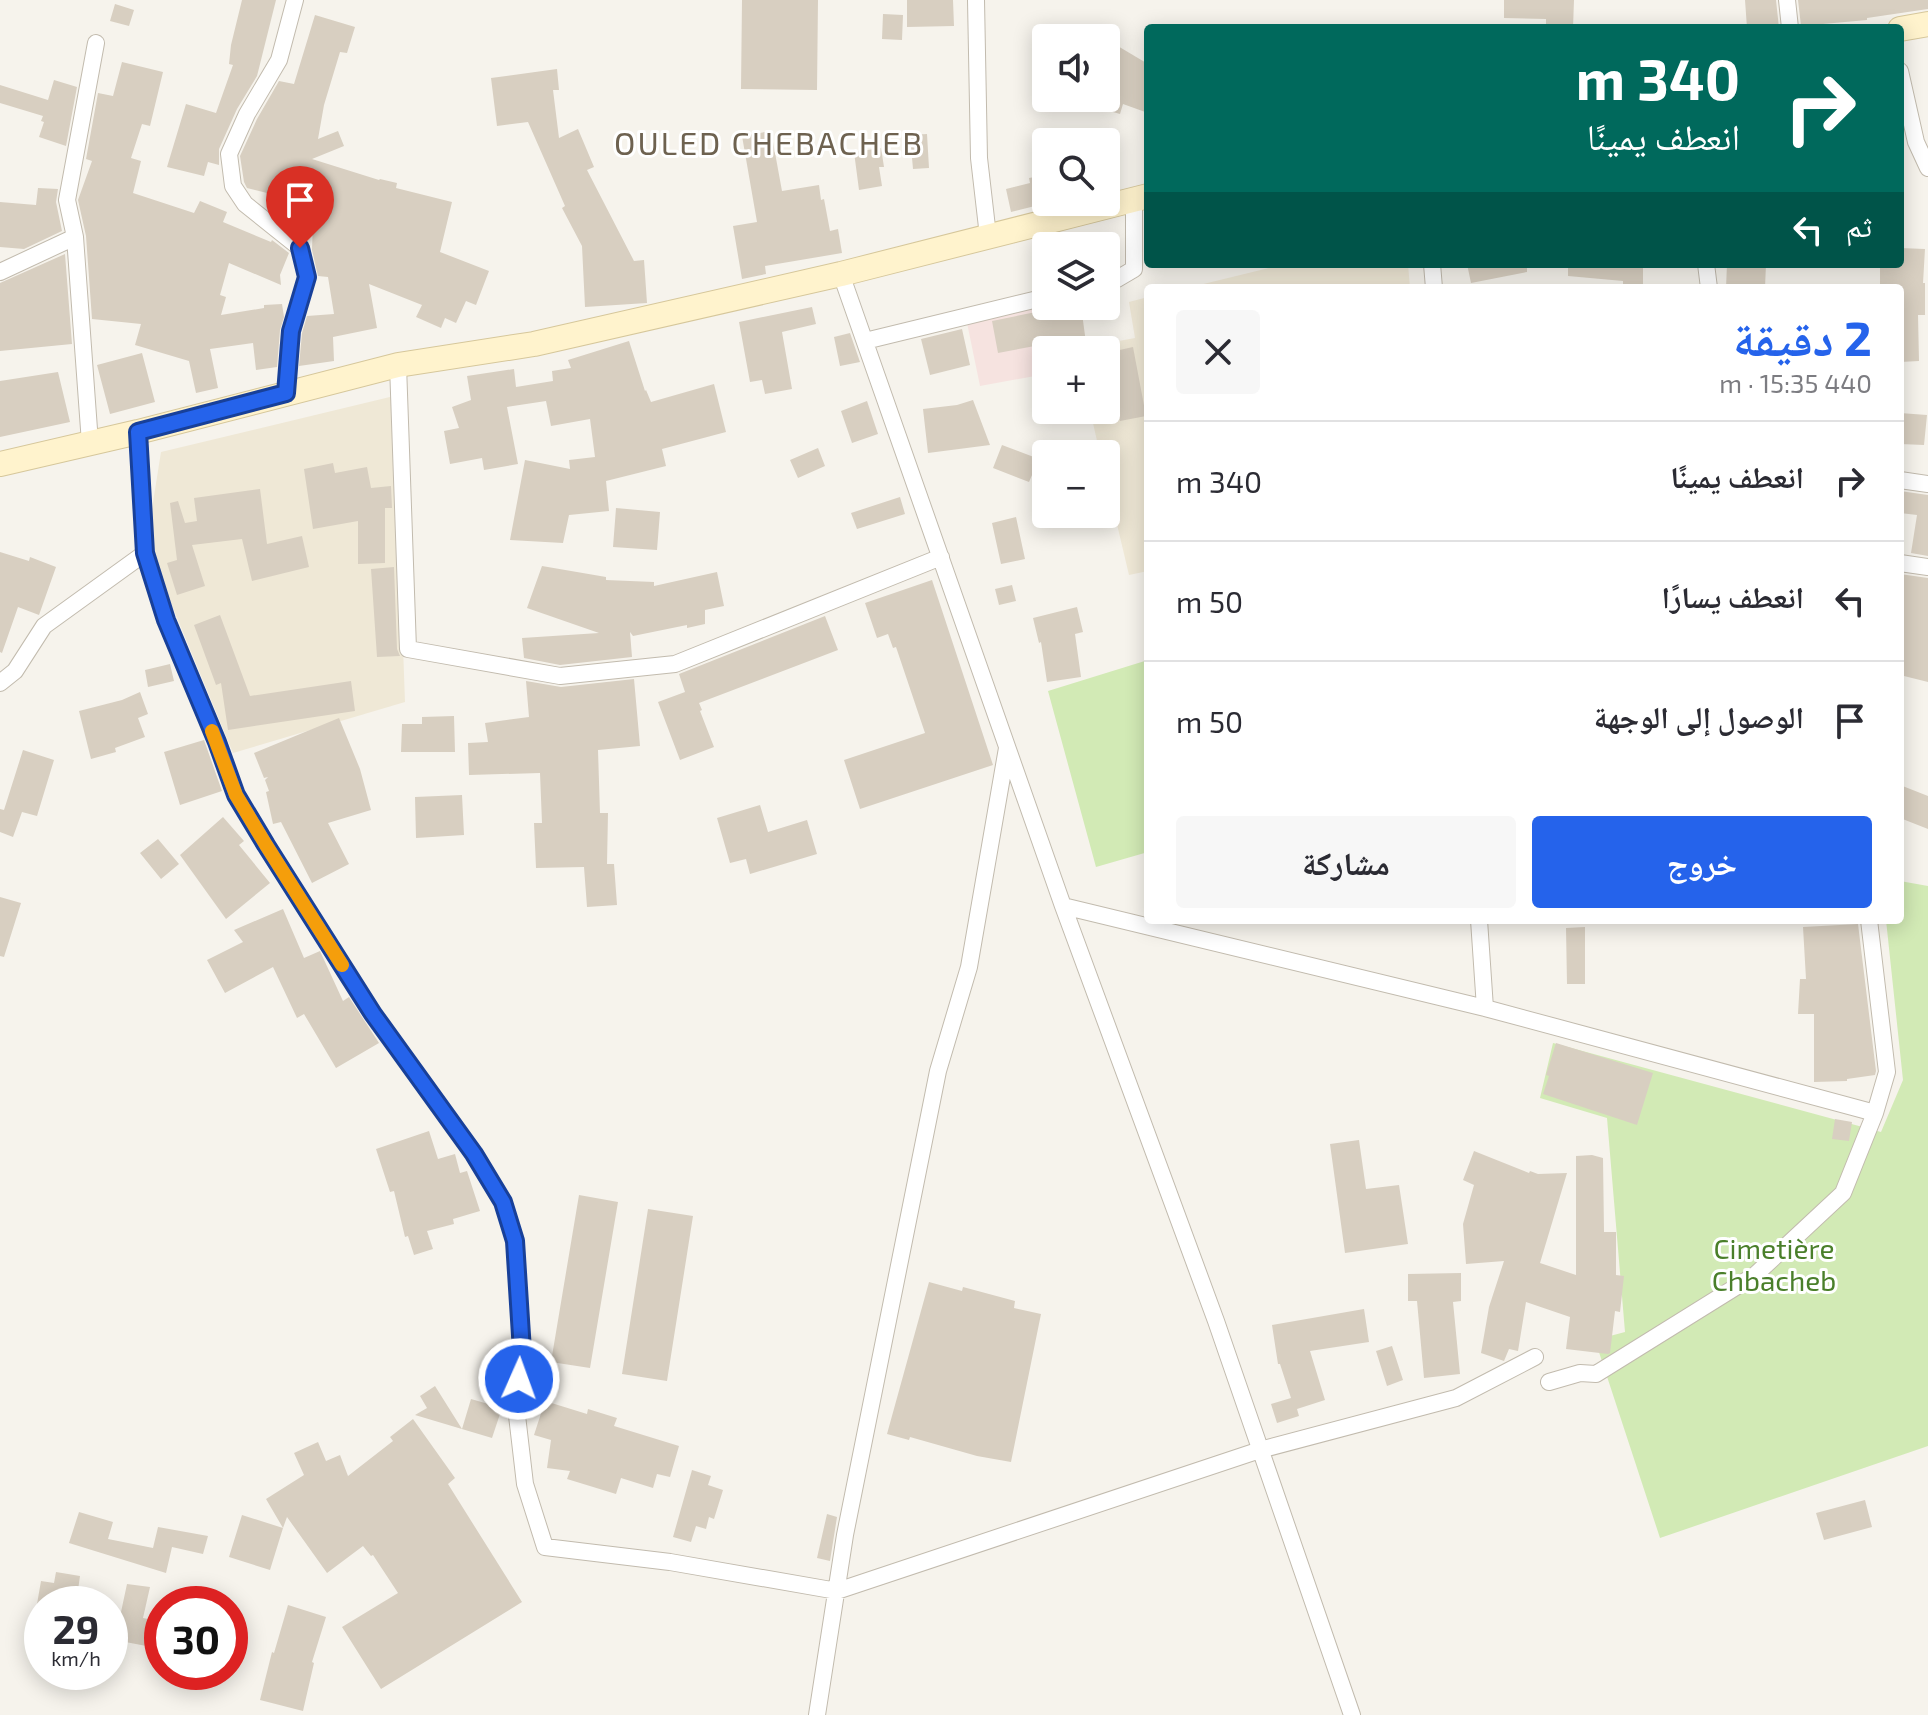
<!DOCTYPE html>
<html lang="ar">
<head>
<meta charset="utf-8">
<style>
  :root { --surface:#fff; --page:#f7f7f7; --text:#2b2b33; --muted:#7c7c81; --line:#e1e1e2; --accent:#2563eb }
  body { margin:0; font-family:"Exo 2","Noto Naskh Arabic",sans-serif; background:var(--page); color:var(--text); direction:rtl; height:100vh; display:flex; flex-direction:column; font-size:30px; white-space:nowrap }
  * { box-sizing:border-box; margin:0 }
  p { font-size:26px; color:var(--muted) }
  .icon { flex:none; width:44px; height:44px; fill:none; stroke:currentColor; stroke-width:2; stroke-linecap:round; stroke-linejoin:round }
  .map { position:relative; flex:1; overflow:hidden; direction:ltr }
  .sheet { position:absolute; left:1144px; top:284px; width:760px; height:640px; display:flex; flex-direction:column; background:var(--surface); border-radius:8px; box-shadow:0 4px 20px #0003; direction:rtl }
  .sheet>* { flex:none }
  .guide { position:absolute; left:1144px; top:24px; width:760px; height:244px; border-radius:8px; box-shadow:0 4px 20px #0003; direction:rtl; background:#00695c; color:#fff; overflow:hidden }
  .controls { position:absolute; left:1032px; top:24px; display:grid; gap:16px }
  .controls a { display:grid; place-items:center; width:88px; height:88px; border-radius:8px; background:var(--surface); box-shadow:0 4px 20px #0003; font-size:40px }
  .speed { position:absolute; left:24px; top:1586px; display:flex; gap:16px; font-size:40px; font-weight:700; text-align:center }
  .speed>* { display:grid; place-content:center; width:104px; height:104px; border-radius:50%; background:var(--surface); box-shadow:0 4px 20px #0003; line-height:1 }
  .speed small { font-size:20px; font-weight:400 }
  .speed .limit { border:12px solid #d22; background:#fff; color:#111 }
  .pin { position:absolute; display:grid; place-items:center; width:68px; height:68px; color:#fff; margin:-82px -34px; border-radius:50% 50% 50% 0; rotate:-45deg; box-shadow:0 0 8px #0007 }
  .pin .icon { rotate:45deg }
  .me { position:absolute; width:88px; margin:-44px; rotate:2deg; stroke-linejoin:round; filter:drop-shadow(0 0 6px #0008) }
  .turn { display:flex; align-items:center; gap:28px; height:168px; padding:0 32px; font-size:36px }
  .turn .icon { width:104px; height:104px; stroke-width:2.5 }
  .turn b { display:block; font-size:56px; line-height:68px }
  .then { display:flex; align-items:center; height:76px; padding:0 32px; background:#0003; gap:16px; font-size:30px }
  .round { display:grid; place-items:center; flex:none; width:84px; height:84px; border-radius:8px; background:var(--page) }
  .overview { display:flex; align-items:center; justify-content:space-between; height:136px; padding:0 32px }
  h1 { font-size:48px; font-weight:700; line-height:60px; color:var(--accent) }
  .action { display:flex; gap:16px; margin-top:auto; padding:16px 32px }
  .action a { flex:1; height:92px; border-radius:8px; background:var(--accent); color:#fff; font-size:32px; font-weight:700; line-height:92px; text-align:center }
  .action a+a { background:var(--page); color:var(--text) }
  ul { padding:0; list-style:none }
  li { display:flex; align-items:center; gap:24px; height:120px; padding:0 32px; border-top:2px solid var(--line) }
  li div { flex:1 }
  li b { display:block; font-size:30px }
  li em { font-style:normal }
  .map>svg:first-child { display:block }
  .education { fill:#efe8d6 }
  .medical { fill:#f6e3e0 }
  .green { fill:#d2eab5 }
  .building { fill:#d8cfc1 }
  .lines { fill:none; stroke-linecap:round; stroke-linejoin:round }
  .minor-casing { stroke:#c2bbae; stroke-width:18 }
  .secondary-casing { stroke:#d6c79b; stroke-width:26 }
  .minor { stroke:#fff; stroke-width:16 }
  .secondary { stroke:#fff3cd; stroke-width:24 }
  .route-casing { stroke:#184099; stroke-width:20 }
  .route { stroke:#2563eb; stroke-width:14 }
  .slow { stroke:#f59e0b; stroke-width:14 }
  .labels { text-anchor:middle; stroke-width:6; stroke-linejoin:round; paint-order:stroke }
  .park-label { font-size:28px; fill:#4a7f2a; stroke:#fff }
  .quarter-label { font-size:32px; letter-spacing:2px; fill:#6e6250; stroke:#fff }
</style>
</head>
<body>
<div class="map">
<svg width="1928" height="1715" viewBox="0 0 1928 1715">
  <rect width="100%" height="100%" fill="#f6f3ec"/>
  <path class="education" d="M1285,264H1408L1410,288H1187Z
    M1148,297V571L1129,575L1106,478V454H1100L1090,410H1106V350L1075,349L1135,338L1129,302Z
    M394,396L405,702L233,753L154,562L145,553L161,452Z"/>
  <path class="medical" d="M1044,303L1054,350H1046V374L980,386L966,318Z"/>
  <path class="green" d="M1148,660V852L1096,867L1048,691Z
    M1900,881L1928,886V1446L1660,1538L1595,1340L1625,1332L1607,1118L1540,1098L1553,1043L1881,1132L1903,1080L1886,920H1900Z"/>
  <path class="building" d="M242,0H276L257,76L237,109L219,149V165L208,162L204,176L167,167L186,104L216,113L233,65L229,64L231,45Z
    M742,0H818L817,90L741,89Z
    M907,0H953L954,26L907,27Z
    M1504,0H1574L1573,28H1546V19L1504,18Z
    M1745,0H1776L1779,28H1747Z
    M1798,0H1928V9L1867,18V20L1801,26Z
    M115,4L134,10L129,26L110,21Z
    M883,14L903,15L902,40L882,39Z
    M315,15L355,27L347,53L340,52L324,105L318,139L338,131L344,146L312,159L379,180L380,179L397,183L396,188L452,202L440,252L489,271L476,305L466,301L456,323L445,318L441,328L416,317L422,305L369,284L377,328L333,337L334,361L299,366L302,333L307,316L334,314L328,277L318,276L312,250L314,192L298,232L278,216L283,197L247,188L244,182L240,156L257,119L279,81L294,84Z
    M1106,39L1148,64V113L1123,104L1120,114L1106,110Z
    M122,62L163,72L150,126L142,124L131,158L141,161L133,193L194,213L200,201L227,212L223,222L271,242L272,240L289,253L280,275L281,285L229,263L220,295L226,297L221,315L264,308V305L282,304L284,317L280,330L277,367L256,370L253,343L210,349L218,388L196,393L189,361L135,345L141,324L92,319L86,236L78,200L92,161L86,159L98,93L113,96Z
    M557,69L559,90H553L559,138L578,129L594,167L587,170L634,261L644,260L647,303L585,307L582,246L562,208L565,206L528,122L497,126L491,78Z
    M54,80L77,87L66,146L39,137L44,122L41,121L43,116L0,103V85L48,100Z
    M771,131L782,191L819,185L821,200L824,199L830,231L838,229L842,253L765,266L766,274L742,279L733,226L757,222L742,136Z
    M927,134L929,168L913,169L910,135Z
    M881,148L884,167H879L882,186L859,190L854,152Z
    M1046,175V206L1035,209V206L1011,212L1006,189L1030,183L1029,178Z
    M38,188L58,189L56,202L62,231L24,249L0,247V202L36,205Z
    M1900,248L1925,249L1923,283H1925V315H1918L1919,361L1900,362V288H1880V264H1900Z
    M65,254L72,344L0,351V283Z
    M1467,264H1527V272L1471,283Z
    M1568,264H1643V288H1623V281L1568,276Z
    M1727,264H1766L1765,288H1726Z
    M1051,306H1081L1087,350H1057L1056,342L998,353L992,321L1051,309Z
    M812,307L816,324L782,332L792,389L765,394L762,380L750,382L739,322Z
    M962,329L970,365L930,375L921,339Z
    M850,333L860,362L840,366L834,337Z
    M629,341L645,391L646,390L651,402L714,384L726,432L662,449L666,466L606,481L609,511L569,515L563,543L510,540L525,460L570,469L569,460L595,457L590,419L551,426L546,401L507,407L518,464L484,470L482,458L450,464L444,431L459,428L452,407L471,400L467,376L514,369L516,387L553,381L552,371L571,368L568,360Z
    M1133,347L1146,416L1120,421L1106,353Z
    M142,353L155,402L110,414L97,365Z
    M58,372L70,422L0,437V381Z
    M973,400L990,445L928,453L923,409L957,405Z
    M867,401L878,434L852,443L841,411Z
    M1900,413L1927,415L1924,445L1900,444Z
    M1002,445L1039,459L1029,482L993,468Z
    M818,448L825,466L798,478L790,460Z
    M333,463L335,473L367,467L371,488L391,486L392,508H385V563L358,564V521L313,529L304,469Z
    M260,489L267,544L302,536L309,567L252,581L242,539L192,545L205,586L177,595L167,563L177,560L170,503L178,501L185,523L197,521L194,498Z
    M1900,491L1928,495V556L1911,553L1917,515L1900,513Z
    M900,497L905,514L857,529L851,513Z
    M616,508L660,512L657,550L613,547Z
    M1016,517L1025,559L1001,564L992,523Z
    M0,552L29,561L30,557L56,567L39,615L18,607L2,653L0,652Z
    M542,566L606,577V580L654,582V586L717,572L724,606L705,610V624L687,628V625L633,636L630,632L632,657L560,665L524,658L522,638L599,633L527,608Z
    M394,567L397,649L400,656L377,657L371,569Z
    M1900,574L1928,578V682L1900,675Z
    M932,580L993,765L860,809L844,760L925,733L896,647L893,648L888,634L877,638L865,603Z
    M1012,585L1016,601L999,605L995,589Z
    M1077,607L1083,632L1075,634L1081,677L1047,682L1041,642L1039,643L1033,618Z
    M220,615L250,696L351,681L355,711L228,730L221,683L216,685L194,625Z
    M825,616L838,650L699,703L702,710L700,711L714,747L680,760L658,702L685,692L679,674Z
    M170,664L174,681L148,687L145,670Z
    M634,679L640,746L598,750L600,813H608L607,864H614L617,905L587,907L584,867L536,868L534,823H542L540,773L469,775L468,743L488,742L485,723L529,717L526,681L561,687Z
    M140,692L148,714L138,718L145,737L115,748L116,752L91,759L79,711L122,700Z
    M454,716L455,752H401L402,724H422V717Z
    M339,718L360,769L371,810L328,823L349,864L312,883L281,822L273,824L266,792L269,791L265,780L268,777L264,778L254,753Z
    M204,740L222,791L180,805L164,752Z
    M23,750L54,760L37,816L22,812L13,837L0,832V809L4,810Z
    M1900,785L1928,796V829L1900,818Z
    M462,795L464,835L416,838L415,797Z
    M760,805L768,832L807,820L817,854L750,874L746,859L730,863L717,818Z
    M223,817L244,841L239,845L270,883L226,919L180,855Z
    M158,839L179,864L161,879L140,853Z
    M0,897L21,903L4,957L0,956Z
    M283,909L304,958L320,951L343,1001L349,997L379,1043L336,1068L304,1014L297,1018L273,967L225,993L207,960L243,942L234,930Z
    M1858,924L1876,1071L1875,1075L1847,1079V1081L1814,1082V1014H1798L1800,979H1806L1803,927Z
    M1585,927V984H1567L1566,928Z
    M1556,1043L1653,1073L1637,1125L1543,1094L1549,1076L1546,1075Z
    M1835,1119L1852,1122L1849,1141L1832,1139Z
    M429,1131L438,1159L455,1154L460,1173L467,1171L480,1211L453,1219L454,1224L427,1231L433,1249L414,1255L408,1236L405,1237L394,1191L390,1192L376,1149Z
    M1359,1140L1366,1189L1399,1185L1408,1244L1345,1253L1330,1144Z
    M1474,1151L1529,1173L1530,1171L1538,1174L1567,1173L1540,1263L1576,1275V1156L1592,1155L1603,1158L1604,1232H1616V1275L1624,1276L1620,1312L1615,1311L1610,1353L1608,1354L1566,1349L1570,1317L1526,1302L1518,1351L1509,1349L1504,1361L1481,1353L1489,1307L1504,1261L1466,1264L1463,1224L1474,1185L1463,1180Z
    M579,1195L618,1202L590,1368L551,1362Z
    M648,1209L693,1216L667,1381L622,1374Z
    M1461,1273V1301L1453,1302L1460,1374L1424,1378L1417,1301H1408V1274Z
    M929,1282L962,1291L963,1287L1015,1301L1014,1308L1041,1314L1011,1462L977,1456L910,1437L909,1440L887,1434Z
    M1364,1309L1369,1342L1310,1351L1325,1400L1297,1409L1299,1416L1277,1423L1271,1404L1291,1398L1280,1364H1278L1272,1325Z
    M1392,1346L1403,1380L1387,1386L1376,1351Z
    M435,1386L462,1429L471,1399L502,1408L492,1438L415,1415L427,1408L420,1396Z
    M545,1401L587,1414L588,1409L617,1418L614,1426L679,1446L670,1477L657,1474L653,1488L621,1478L616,1494L567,1479L570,1471L547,1468L551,1440L534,1435Z
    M413,1419L455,1478L448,1484L522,1602L381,1689L342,1627L398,1593L373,1555L371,1556L363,1546L327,1573L287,1517L283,1528L266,1499L304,1475L294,1453L318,1442L326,1461L340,1455L348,1476L393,1441L390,1437Z
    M692,1470L711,1476L708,1485L723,1490L714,1519L709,1517L706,1529L696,1526L691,1542L673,1537Z
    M1865,1500L1872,1527L1824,1540L1816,1513Z
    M79,1512L113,1522L108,1539L153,1548L158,1527L208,1536L203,1554L172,1547L166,1573L69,1543Z
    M827,1514L837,1517L830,1561L817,1558Z
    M242,1515L283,1528L270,1570L229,1557Z
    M56,1572L80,1576L76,1604H37L41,1581L54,1583Z
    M127,1584L150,1587L143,1618L162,1622V1649L115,1640Z
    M288,1605L326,1617L312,1662L314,1663L303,1711L260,1700L272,1652L274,1653Z"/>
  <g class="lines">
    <defs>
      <path id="minor" d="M976,0L979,158L988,236
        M1787,0L1790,28
        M1900,71L1916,142L1928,168
        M75,237L67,200L96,43
        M1432,264L1434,288
        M1706,264L1709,288
        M0,272L75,237L90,443
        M841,274L1063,906L1216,1321L1352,1715
        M1106,282L1117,279L1134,269V200
        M865,341L1046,297
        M398,365L408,649L560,676L675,664L941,557
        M286,393L291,331L307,277L300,248L245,204L233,186L229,154L247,114L279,60L295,0
        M138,432L145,553L166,620L217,742L236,795L266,845L373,1014L474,1154L503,1202L515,1241L522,1351L516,1407L525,1484L545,1547L670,1562L837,1591L1260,1450L1456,1398L1535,1357
        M1900,480L1928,484
        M1900,563L1928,567
        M0,683L15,671L44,626L145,553
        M1063,906L1485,1008L1875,1113L1887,1072L1869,920
        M1479,920L1485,1008
        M1549,1382L1580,1373L1596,1374L1755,1275L1843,1193L1875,1113
        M817,1715L845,1535L938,1071L969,967L1007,748"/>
      <path id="secondary" d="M1900,29L1928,24
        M0,464L138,432L398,365L534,344L841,274L1148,196"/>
    </defs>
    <use href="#minor" class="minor-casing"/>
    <use href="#secondary" class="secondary-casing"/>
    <use href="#minor" class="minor"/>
    <use href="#secondary" class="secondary"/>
  </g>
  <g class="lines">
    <defs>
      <path id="route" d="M300,248L307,277L291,331L286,393L138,432L145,553L166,620L217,742L236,795L266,845L373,1014L474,1154L503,1202L515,1241L522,1351L519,1379"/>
    </defs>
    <use href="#route" class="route-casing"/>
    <use href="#route" class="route"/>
    <path class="slow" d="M212,731L236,795L266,845L342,965"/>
  </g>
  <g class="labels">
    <g class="park-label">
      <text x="1774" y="1259">Cimetière<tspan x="1774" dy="32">Chbacheb</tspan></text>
    </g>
    <g class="quarter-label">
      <text x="769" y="155">OULED CHEBACHEB</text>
    </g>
  </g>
</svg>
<div class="controls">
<a><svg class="icon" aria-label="sound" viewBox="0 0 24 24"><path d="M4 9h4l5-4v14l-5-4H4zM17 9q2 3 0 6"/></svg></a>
<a><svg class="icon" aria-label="search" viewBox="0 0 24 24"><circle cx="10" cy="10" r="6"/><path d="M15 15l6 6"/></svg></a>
<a><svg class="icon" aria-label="layers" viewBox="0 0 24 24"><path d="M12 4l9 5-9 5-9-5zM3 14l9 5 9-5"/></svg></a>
<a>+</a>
<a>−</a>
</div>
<div class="speed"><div>29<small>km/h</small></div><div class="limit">30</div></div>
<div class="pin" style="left:300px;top:248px;background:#d93025"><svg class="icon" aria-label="arrive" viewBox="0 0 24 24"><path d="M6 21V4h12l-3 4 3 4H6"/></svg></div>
<svg class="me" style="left:519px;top:1379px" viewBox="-20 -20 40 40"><circle r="17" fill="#2563eb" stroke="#fff" stroke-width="3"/><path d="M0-11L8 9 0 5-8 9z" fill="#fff"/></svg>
<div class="guide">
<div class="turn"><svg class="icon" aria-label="right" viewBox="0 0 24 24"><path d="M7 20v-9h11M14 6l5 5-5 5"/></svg><div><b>340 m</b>انعطف يمينًا</div></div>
<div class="then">ثم<svg class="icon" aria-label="left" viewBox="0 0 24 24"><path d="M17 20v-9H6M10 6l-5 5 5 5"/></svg></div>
</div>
<section class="sheet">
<div class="overview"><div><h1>2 دقيقة</h1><p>440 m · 15:35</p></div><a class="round"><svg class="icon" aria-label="close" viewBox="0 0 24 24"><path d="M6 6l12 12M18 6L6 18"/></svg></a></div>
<ul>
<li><svg class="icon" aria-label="right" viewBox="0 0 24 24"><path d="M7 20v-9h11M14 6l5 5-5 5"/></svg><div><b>انعطف يمينًا</b></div><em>340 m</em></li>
<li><svg class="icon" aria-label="left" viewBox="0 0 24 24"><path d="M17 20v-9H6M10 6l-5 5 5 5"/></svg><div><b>انعطف يسارًا</b></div><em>50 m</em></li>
<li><svg class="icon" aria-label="arrive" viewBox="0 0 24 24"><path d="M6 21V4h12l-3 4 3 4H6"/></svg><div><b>الوصول إلى الوجهة</b></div><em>50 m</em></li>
</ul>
<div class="action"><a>خروج</a><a>مشاركة</a></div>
</section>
</div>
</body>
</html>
